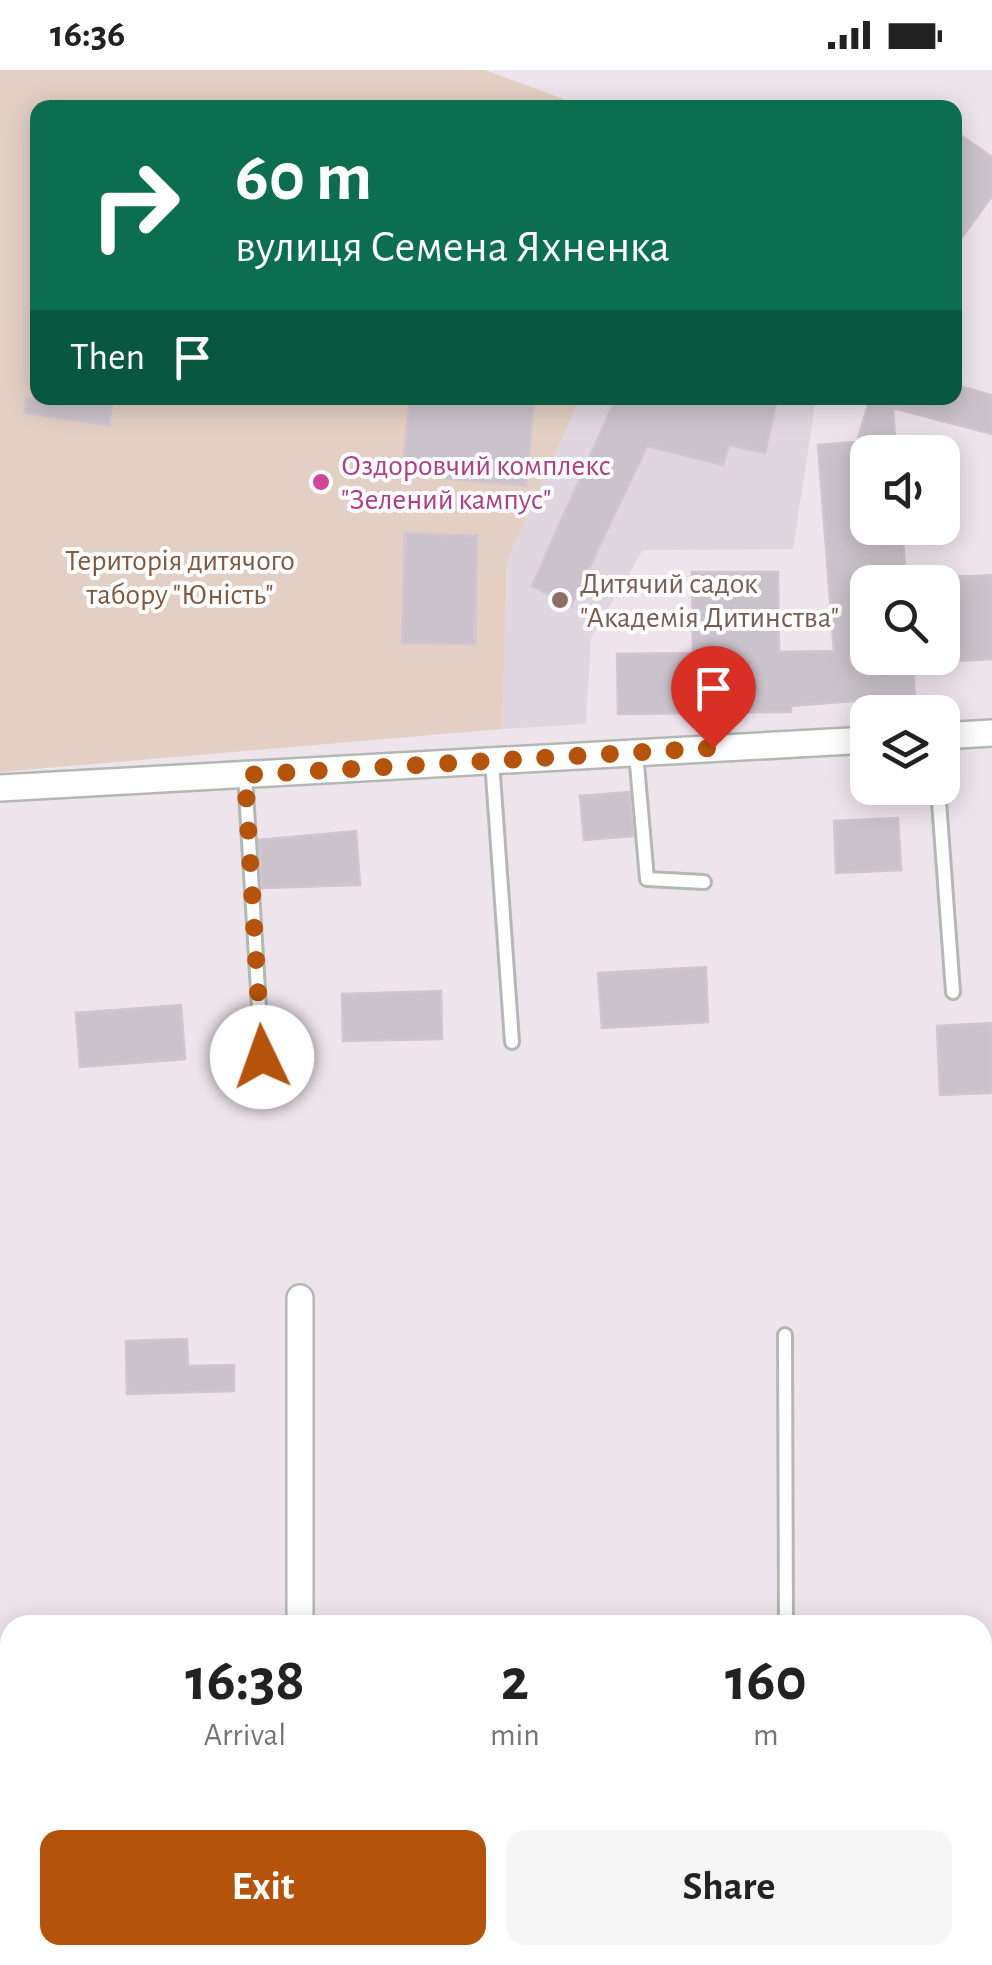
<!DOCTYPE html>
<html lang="en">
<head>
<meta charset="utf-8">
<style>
  :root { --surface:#fff; --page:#f6f6f6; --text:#222; --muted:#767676; --accent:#b45309 }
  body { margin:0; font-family:"Alegreya Sans",sans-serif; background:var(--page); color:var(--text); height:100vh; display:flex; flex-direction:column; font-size:38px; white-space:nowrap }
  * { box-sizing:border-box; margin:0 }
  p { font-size:32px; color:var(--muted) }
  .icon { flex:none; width:55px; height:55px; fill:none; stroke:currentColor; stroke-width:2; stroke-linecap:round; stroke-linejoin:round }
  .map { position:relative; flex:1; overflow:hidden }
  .details { position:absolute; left:0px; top:1545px; width:992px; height:350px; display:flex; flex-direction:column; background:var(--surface); border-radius:30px 30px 0 0; box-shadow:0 5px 25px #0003 }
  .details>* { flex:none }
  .hud { position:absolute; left:30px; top:30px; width:932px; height:305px; border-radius:20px; box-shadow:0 5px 25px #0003; background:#0b6e4f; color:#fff; overflow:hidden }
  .fabs { position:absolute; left:850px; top:365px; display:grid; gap:20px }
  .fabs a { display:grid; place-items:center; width:110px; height:110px; border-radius:20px; background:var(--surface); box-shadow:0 5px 25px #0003; font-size:50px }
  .pin { position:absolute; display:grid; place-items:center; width:85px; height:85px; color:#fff; margin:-102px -42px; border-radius:50% 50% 50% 0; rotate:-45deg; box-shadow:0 0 10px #0007 }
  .pin .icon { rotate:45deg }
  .me { position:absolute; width:110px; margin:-55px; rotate:357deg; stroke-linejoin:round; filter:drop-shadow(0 0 8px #0008) }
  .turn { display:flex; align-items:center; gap:35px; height:210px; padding:0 40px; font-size:45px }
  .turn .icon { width:130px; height:130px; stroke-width:2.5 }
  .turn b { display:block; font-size:70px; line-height:85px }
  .then { display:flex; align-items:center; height:95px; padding:0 40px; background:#0003; gap:20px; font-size:38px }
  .eta { display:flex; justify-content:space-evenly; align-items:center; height:170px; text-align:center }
  .eta b { font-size:60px; font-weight:700; line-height:70px }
  .button { display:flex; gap:20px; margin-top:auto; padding:20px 40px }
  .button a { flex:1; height:115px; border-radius:20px; background:var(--accent); color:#fff; font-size:40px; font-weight:700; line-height:115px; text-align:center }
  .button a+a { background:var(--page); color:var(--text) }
  .status { display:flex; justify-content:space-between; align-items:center; height:70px; padding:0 50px; background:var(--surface); direction:ltr }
  .status svg { height:28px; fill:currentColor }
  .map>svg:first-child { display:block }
  .education { fill:#e0d6df }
  .green { fill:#e3cfc3 }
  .building { fill:#cbc3cb; stroke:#d2c4d1; stroke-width:2.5 }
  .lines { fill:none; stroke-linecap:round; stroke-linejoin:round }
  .service-casing { stroke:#b2b8b2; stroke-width:18 }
  .minor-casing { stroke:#b2b8b2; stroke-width:30 }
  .service { stroke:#fff; stroke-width:12 }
  .minor { stroke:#fff; stroke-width:25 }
  .route { stroke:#b45309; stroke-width:18; stroke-dasharray:0 32.4 }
  .hotel-dot { fill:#d1479c; stroke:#fff; stroke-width:4 }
  .education-dot { fill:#8d6e63; stroke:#fff; stroke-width:4 }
  .labels { text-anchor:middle; stroke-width:8; stroke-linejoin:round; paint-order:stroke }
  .hotel-label { font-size:30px; fill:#b23c85; stroke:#fff; text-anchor:start }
  .park-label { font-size:30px; fill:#835a3d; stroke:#fff }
  .education-label { font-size:30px; fill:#785e54; stroke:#fff; text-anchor:start }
</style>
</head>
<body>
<div class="status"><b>16:36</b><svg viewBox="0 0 49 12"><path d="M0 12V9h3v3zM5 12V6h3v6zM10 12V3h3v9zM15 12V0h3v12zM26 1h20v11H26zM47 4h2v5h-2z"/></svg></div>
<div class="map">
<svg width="992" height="1895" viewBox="0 0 992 1895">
  <rect width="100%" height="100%" fill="#eee5ec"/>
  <path class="education" d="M580,328H816L793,479L643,480L591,568L586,654L502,659L507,491Z"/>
  <path class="green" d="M0,0H485L585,37L38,38V328H580L507,491L502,659L0,702Z"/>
  <path class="building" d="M955,61L992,87V126L955,177Z
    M955,315L992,325V364L893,338L896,382H868V458H902L906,512H868V588H912L915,626L791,636V642L618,644L617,584L693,583L692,502H778L779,582L834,581L818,375L857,372L870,328H955Z
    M26,328H113L109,355L25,343Z
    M410,328H534L526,416L402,404Z
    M616,328H777L765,383L729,375L723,395L647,376L571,536L532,516Z
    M405,464L477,466L475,574L402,573Z
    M992,505V589L957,591L954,507Z
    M629,722L633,766L584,770L580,726Z
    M898,748L901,800L836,803L834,751Z
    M356,761L360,815L262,818L259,770Z
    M706,897L708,952L602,958L598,903Z
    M441,921L442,969L343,971L342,924Z
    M181,935L185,989L80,997L76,943Z
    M992,953V1023L940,1025L937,956Z
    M187,1269L188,1296L234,1295V1321L127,1324L126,1271Z"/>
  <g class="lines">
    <defs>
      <path id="service" d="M636,683L647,809L704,812
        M492,691L512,972
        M245,705L262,987
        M938,718L953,922
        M785,1265L786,1555"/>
      <path id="minor" d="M942,666L992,663
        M0,718L868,670
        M300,1228V1555
        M0,1691H10
        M982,1706L992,1707
        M458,1895L459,1885"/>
    </defs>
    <use href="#service" class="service-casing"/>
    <use href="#minor" class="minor-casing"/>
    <use href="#service" class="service"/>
    <use href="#minor" class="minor"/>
  </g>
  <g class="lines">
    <path class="route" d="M262,987L245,705L713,678"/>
  </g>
  <circle class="hotel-dot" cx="321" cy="412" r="10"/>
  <circle class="education-dot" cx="560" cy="530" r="10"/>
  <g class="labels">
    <g class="hotel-label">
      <text x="341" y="405">Оздоровчий комплекс<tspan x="341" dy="34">"Зелений кампус"</tspan></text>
    </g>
    <g class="park-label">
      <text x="180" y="500">Територія дитячого<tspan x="180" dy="34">табору "Юність"</tspan></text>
    </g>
    <g class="education-label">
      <text x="580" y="523">Дитячий садок<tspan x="580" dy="34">"Академія Дитинства"</tspan></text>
    </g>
  </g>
</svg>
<div class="fabs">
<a><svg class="icon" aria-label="sound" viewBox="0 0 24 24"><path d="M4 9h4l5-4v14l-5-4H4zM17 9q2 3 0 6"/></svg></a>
<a><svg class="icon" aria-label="search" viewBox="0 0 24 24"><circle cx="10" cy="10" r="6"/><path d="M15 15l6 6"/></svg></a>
<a><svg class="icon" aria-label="layers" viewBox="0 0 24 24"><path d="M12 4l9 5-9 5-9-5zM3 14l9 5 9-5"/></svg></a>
</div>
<div class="pin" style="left:713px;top:678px;background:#d93025"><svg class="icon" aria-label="arrive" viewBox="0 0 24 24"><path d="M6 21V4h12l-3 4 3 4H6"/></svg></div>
<svg class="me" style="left:262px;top:987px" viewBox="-20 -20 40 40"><circle r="19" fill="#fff"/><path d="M0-13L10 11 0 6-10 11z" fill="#b45309"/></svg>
<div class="hud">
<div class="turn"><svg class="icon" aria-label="right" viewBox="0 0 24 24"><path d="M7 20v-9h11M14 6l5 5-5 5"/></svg><div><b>60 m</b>вулиця Семена Яхненка</div></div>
<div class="then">Then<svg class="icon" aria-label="arrive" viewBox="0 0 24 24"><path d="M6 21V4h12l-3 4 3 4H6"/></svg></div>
</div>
<section class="details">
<div class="eta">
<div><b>16:38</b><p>Arrival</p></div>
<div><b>2</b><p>min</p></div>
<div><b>160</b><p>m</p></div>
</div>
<div class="button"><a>Exit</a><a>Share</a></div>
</section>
</div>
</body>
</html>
